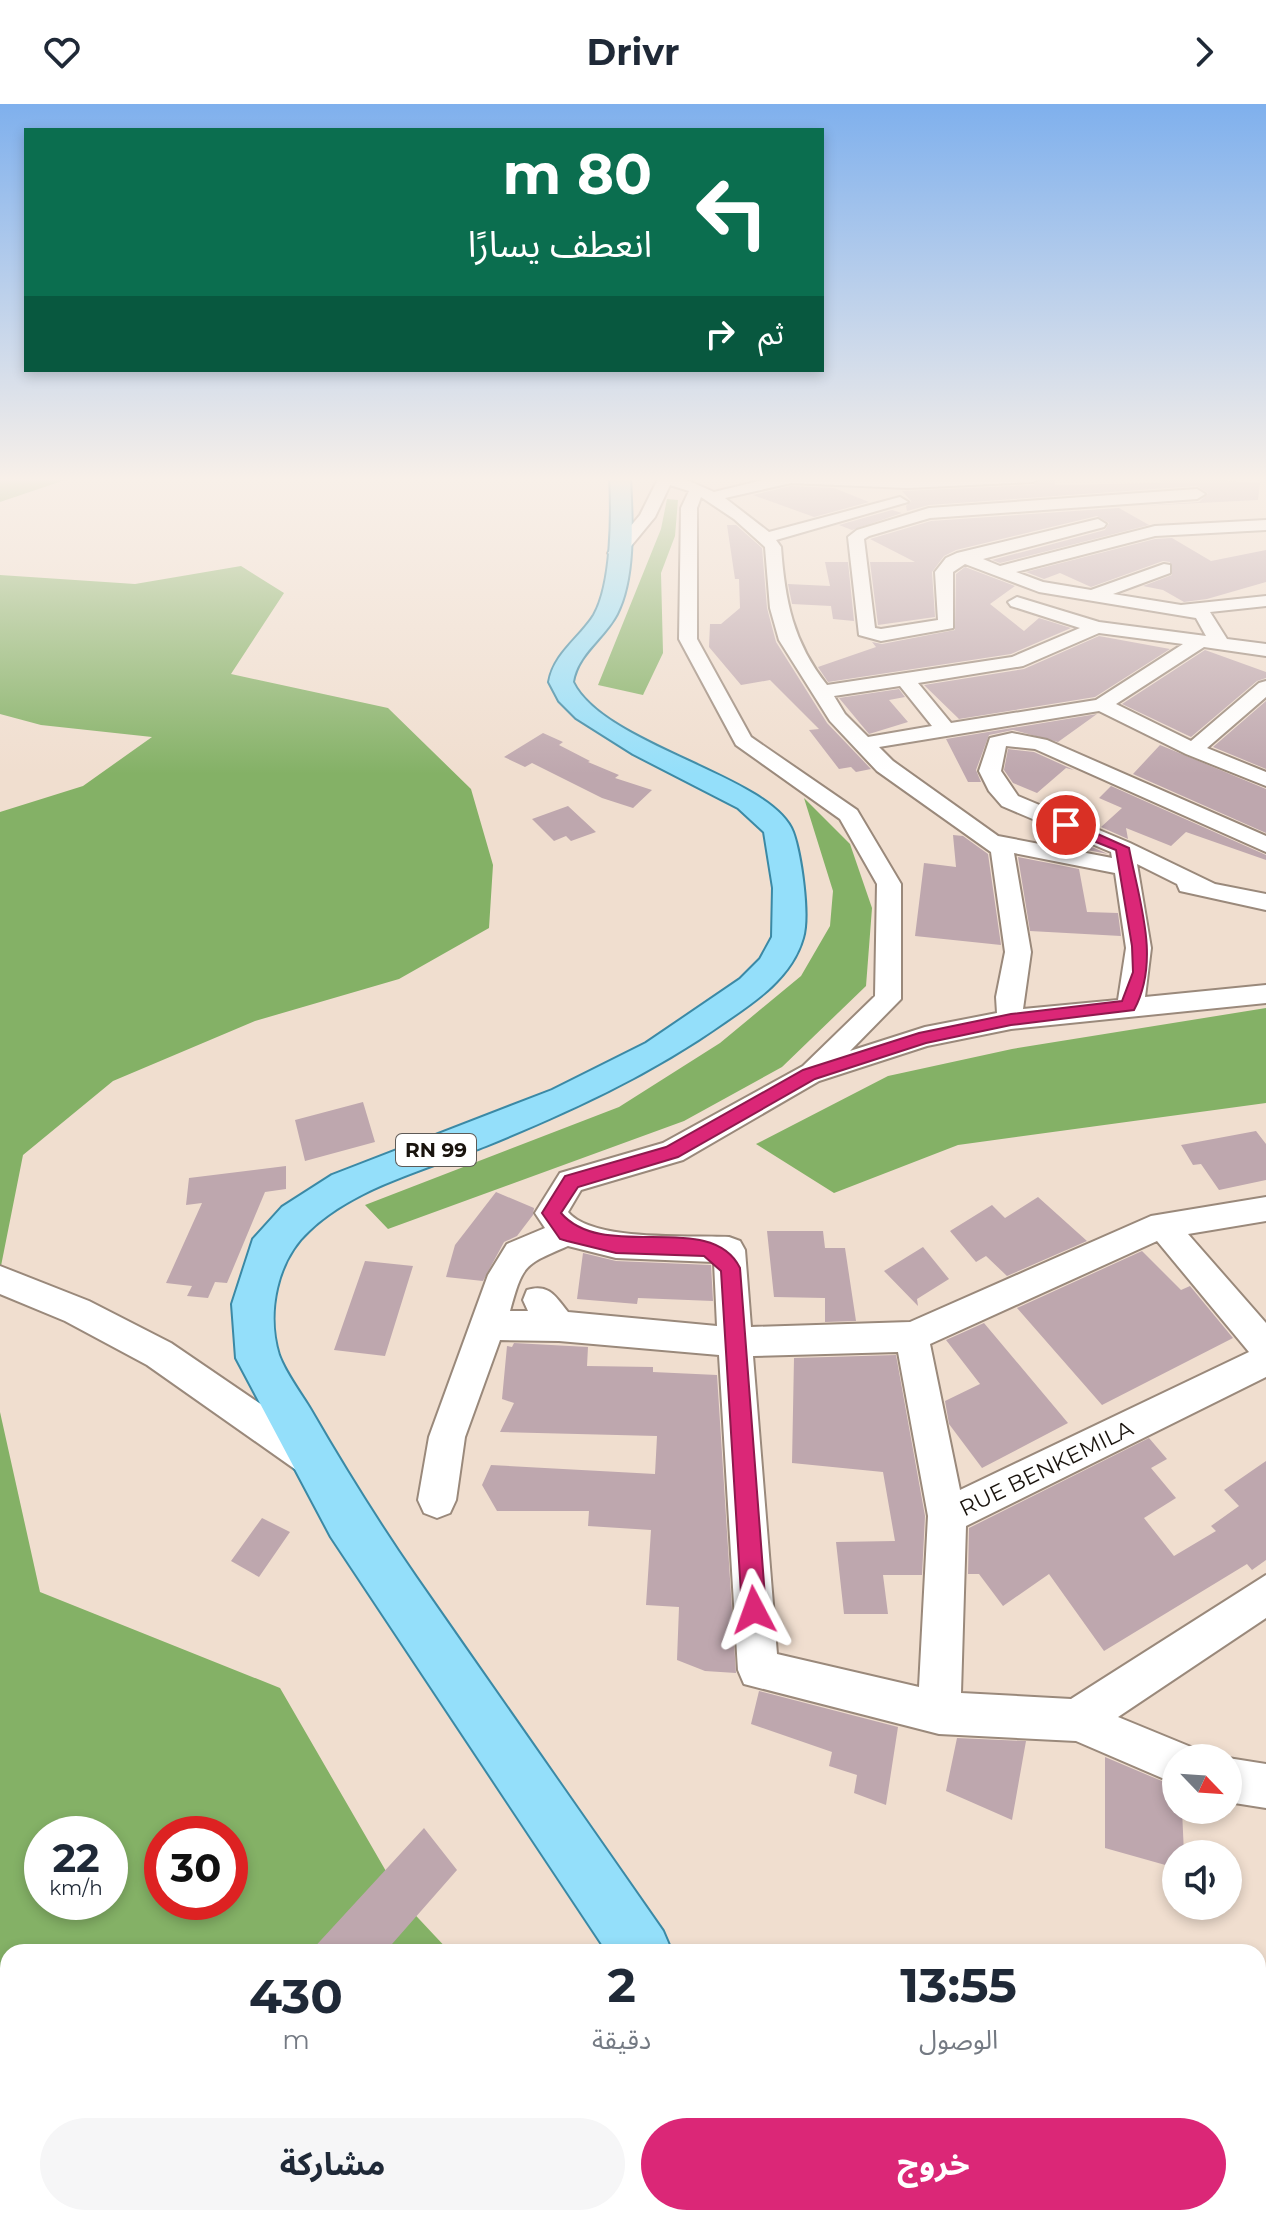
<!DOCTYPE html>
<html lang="ar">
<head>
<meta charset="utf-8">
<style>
  :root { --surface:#fff; --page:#f6f6f7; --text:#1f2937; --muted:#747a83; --accent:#db2777 }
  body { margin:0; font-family:Montserrat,"Noto Sans Arabic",sans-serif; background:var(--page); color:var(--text); direction:rtl; height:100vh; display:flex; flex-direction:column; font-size:30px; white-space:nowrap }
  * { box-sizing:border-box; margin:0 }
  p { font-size:26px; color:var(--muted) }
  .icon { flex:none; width:44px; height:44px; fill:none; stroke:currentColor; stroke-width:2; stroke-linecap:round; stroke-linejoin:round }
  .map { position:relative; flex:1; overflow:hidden; direction:ltr }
  .sheet { position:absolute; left:0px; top:1840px; width:1266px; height:282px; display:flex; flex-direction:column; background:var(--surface); border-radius:24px 24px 0 0; box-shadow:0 4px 12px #0003; direction:rtl }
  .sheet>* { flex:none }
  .top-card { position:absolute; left:24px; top:24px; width:800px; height:244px; border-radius:0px; box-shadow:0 4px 12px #0003; direction:rtl; background:#0b6e4f; color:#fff; overflow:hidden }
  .needle { width:52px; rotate:115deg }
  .fabs { position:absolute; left:1162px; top:1640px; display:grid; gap:16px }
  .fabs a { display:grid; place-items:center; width:80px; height:80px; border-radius:50%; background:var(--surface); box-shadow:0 4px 12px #0003; font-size:40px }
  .speed { position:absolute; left:24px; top:1712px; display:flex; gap:16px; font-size:40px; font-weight:700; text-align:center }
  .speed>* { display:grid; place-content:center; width:104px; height:104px; border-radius:50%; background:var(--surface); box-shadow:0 4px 12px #0003; line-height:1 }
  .speed small { font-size:20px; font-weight:400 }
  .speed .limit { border:12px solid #d22; background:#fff; color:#111 }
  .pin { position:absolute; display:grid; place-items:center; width:68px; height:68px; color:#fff; margin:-34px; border:4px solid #fff; border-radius:50%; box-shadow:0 2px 8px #0007 }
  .me { position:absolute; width:88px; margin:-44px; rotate:356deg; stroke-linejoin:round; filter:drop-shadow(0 0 6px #0008) }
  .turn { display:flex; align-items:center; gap:28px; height:168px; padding:0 40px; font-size:36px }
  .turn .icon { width:104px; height:104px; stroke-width:2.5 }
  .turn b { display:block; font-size:56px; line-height:68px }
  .then { display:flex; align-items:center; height:76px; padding:0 40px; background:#0003; gap:16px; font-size:30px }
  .eta { display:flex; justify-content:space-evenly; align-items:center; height:136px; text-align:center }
  .eta b { font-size:48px; font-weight:700; line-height:56px }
  .primary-button { display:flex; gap:16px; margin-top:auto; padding:16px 40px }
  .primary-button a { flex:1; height:92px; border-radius:48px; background:var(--accent); color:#fff; font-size:32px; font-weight:700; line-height:92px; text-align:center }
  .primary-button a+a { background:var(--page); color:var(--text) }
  header { display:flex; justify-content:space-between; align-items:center; height:104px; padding:0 40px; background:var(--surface); font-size:36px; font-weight:700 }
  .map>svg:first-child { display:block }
  .forest { fill:#84b166; fill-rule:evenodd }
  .building { fill:#bea7ae }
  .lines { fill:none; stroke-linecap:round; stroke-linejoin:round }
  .minor-casing { stroke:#9a897b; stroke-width:4 }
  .major-casing { stroke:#3b89a5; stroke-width:4 }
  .minor { fill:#fff; fill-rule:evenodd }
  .major { fill:#94dffa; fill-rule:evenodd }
  .route { fill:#db2777; stroke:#8e194d; stroke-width:2 }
  .labels { text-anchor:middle; stroke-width:6; stroke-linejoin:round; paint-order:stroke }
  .shield { fill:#fff; stroke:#5e5a56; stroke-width:2 }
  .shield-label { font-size:20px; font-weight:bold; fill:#19130d }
  .street-label { font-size:22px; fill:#19130d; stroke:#fff }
</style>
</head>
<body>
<header><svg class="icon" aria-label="forward" viewBox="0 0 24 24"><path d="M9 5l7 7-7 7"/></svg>Drivr<svg class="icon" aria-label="heart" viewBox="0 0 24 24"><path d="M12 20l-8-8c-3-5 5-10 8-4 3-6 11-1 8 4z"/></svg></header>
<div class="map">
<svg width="1266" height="2121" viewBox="0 0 1266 2121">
  <rect width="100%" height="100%" fill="#f0decf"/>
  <path class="forest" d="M0,373H74L0,398Z
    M667,395L678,396L675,432L661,469L663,549L643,591L598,581L661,425Z
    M241,462L284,489L231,570L388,604L471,685L493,761L489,824L399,875L255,917L113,977L23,1051L0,1167V708L83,682L152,633L41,621L0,610V471L135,480Z
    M804,694L850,740L872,804L866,882L782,963L684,1017L388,1125L365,1101L619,1003L720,939L801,872L830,822L833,787Z
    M1266,904V999L958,1041L834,1089L756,1040L888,972L1012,945Z
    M0,1308L40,1488L280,1584L405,1800L450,1848H8V2114H648L647,2121H0ZM42,1730H110V1798H42ZM162,1730H230V1798H162Z"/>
  <path class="building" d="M1043,373H1054L1055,381L1163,379L1159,376L1192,374L1260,379L1258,396L1140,402L1199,398L1208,389L1197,382L929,401L907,407L906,402L911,397L902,387L1033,381Z
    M791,382L834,384L869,398L814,413L753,391Z
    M1119,404L1149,421L1000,459L992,456L1105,426L1109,419L1097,412L956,446L944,452L932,468L935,513L878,521L870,458H915L870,435L931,417Z
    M892,406L902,409L852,426L839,421Z
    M727,421H736L762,444L767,504L776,538L827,619L871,665L856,668L851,663L839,665L809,626L819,625L770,576L741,581L709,543L710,520H721L740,504L739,475H735Z
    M1172,434L1211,457L1266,446V478L1207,495L1184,498L1163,486L1143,482L1172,471L1170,458L1163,457L1091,483L1060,469L1044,475L1026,468L1155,435Z
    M825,458H848L854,517L833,515L831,502L792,500L788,480L830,482Z
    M965,463L1015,482L990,500L1024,527L1039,514L1071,524L1011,550L828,578L818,563L876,543L872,538L882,540L955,526L956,470Z
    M1099,532L1170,545L1095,593L959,615L924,581L1024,565Z
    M1205,546L1266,568V574L1257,577L1191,633L1122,600Z
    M899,585L905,593L889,596L908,618L869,630L839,594Z
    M1266,597V665L1213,643Z
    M1097,610L1058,638L1013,626L989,631L976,666L981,678H968L946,635Z
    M543,629L563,638L559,641L590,657L588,658L619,671L615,674L652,686L633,704L602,694L532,659L525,663L504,653Z
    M1160,641L1266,685V729L1133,670Z
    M1008,645L1034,648L1074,666L1066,664L1037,689L1013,679L1004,666Z
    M1111,682L1266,751V756L1186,728L1171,742L1126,724L1128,735L1101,723L1122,704L1099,694Z
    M568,702L596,728L571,737L566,732L554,737L532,715Z
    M1034,728L1062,730L1108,750L1035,736Z
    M953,731L963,732L988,750L1001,841L915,832L924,759L956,763Z
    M1018,753L1079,765L1087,808L1118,809L1121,832L1030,827Z
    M363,998L375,1038L305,1057L295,1016Z
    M1256,1027L1266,1040V1076L1219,1086L1201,1060L1193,1061L1181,1041Z
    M286,1062V1085L265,1088L227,1179L215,1178L208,1194L187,1192L192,1182L166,1179L202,1099L186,1101L189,1074Z
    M496,1088L534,1104L533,1111L517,1132L504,1138L483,1177L446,1173L455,1141Z
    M1038,1093L1087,1137L1007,1172L986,1152L976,1158L950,1127L992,1101L1005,1114Z
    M767,1127H823L825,1144H845L856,1217L825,1218V1194L774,1193Z
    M923,1143L949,1175L917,1195L918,1202L884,1167Z
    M1142,1147L1181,1186L1190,1182L1233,1234L1102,1301L1017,1204Z
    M583,1149L616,1157L711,1161L713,1197L638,1194L637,1200L577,1195Z
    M365,1157L413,1162L385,1252L334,1246Z
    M984,1219L1068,1319L982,1364L949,1320L945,1297L980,1280L946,1236Z
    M514,1239L588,1243L587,1262L653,1263V1268L717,1271L736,1569L705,1567L677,1556L679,1503L646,1501L651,1426L588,1422L589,1407H497L482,1381L491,1361L655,1370L657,1332L500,1328L514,1299L502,1295L507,1242L512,1243Z
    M896,1251L925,1412L922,1471H883L888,1510H844L836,1438L895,1437L883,1368L792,1359L794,1254Z
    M1149,1334L1167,1355L1151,1364L1176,1394L1144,1414L1174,1452L1216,1427L1211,1422L1239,1402L1224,1386L1266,1357V1456L1252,1466L1247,1460L1104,1547L1049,1470L1003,1502L979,1470H968L969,1424Z
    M262,1414L290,1428L259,1473L231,1457Z
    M759,1587L898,1623L886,1701L854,1689L857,1671L829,1662L832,1648L751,1620Z
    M957,1634L1026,1637L1012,1716L946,1687Z
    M1105,1653L1176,1683V1706H1182L1184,1750H1176V1764L1105,1744Z
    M424,1724L457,1766L385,1848H310Z"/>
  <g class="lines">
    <defs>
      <path id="minor" d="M659,373L682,374L714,388L775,373H1040L1033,378L907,384L791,379L725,394L769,428L900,393L908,398L776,436L781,443C785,497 793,538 827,581L1012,553L1080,524L1011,502L1008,498L1017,493L1099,518L1206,532L1196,514L1039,488L965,460L953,468V524L881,537L859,531L848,433L857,426L929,404L1197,385L1205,390L1197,395L930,414L869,432L864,435L875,524L881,525L938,516L935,468L946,454L957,449L1098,415L1106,420L1104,423L983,455L1000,462L1155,422L1266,416V426L1155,432L1016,468L1043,478L1091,486L1164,460L1170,461V469L1113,490L1181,501L1266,492V502L1210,508L1227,535L1266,540V552L1204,543L1116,600L1191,637L1259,579L1266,577V593L1207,644L1266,668V682L1186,650L1099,607L879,643L893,657L998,732L1112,754L1111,748L1002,702L989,687L979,667L990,634L1012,629L1047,636L1266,732V748L1035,645L1006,642L1001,667L1018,692L1130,739L1215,780L1266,790V806L1180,787L1177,780L1137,760L1151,844L1145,893L1266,881V899L1011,925L927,942L819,977L683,1056L581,1086L568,1108C593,1138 690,1131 729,1133L740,1137L745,1146L751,1223L910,1218L1151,1112L1266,1093V1117L1188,1130L1266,1219V1273L966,1422L961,1589L1071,1595L1266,1471V1514L1118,1613L1191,1643L1196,1654H1176V1680L1076,1637L939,1630L744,1580L738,1566L719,1251L559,1237L500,1236L465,1333L456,1396L450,1409L437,1414L424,1409L418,1396L429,1333L488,1171L507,1140L545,1124L535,1109L560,1069L663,1039L803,962L875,892L877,780L840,715L736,641L679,535L681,404L689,387L670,381L655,413L622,453L616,454L608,449L640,411ZM701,393L734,415L765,443L770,504L779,536L830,617L877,667L991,748L1005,848L996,893L997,909L925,923L850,947L901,895V780L857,706L751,633L697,535V404ZM1099,529L1183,540L1096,596L951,619L918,579L1023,562ZM900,582L932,622L868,633L845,610L834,592ZM1014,749L1115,769L1126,844L1118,896L1023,905L1031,848ZM1157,1137L1249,1248L960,1386L930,1240ZM568,1142L616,1154L714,1158L717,1222L568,1208C556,1193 549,1179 527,1186L523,1196L528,1207H510C523,1160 524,1161 568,1142ZM898,1248L928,1412L919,1583L777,1550L753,1252Z
        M0,1162L89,1197L171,1239L325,1344L330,1356L325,1368L312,1373L299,1368L147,1261L65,1217L0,1190Z
        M1228,1654L1266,1660V1704L1228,1698Z"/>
      <path id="major" d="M610,373H630C632,414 636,473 617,510C604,535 578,549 573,578C604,642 772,672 793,728C801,750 810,811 803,834C792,873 756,897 725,918C650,971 571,1007 486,1042C428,1065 355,1083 309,1127C277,1156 266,1209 279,1251C286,1270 301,1289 311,1306C344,1363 378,1418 416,1473C498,1591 581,1709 663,1827L672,1848H607L331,1433L236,1254L232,1200L253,1135L282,1103L332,1071L552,986L646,939L740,875L760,855L772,833L773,784L764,728L738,704L633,650L576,614L559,597L549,578C554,549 579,535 594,511C612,479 612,410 610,373Z
        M767,2114H835L837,2121H769Z"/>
    </defs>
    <use href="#minor" class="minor-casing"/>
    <use href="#major" class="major-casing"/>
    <use href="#minor" class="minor"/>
    <use href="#major" class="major"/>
  </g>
  <linearGradient id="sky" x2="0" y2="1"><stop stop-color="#7fb0ed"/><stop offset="0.56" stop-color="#f8f0e9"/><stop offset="1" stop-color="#f8f0e9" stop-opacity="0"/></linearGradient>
  <rect width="1266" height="670" fill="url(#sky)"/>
  <path class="route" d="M1061,718H1071L1129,744C1139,797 1161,856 1134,906L1011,921L926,939L815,975L678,1053L578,1083L561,1109C604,1159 711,1105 740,1164L766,1506L763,1515L754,1518L746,1515L742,1506L721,1167L704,1152L616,1149L567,1137L560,1135L542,1109L565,1072L666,1043L803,966L919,929L1011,910L1122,897L1133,868L1132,842L1116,746L1061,724Z"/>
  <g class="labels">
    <rect class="shield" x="396" y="1030" width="80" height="32" rx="6"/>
    <g class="shield-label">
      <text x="436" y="1053">RN 99</text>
    </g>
    <g class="street-label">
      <text transform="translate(1046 1364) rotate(-26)" y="8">RUE BENKEMILA</text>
    </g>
  </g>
</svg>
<div class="fabs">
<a><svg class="needle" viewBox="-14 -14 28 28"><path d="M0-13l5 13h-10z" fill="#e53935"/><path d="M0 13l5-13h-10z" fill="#747a83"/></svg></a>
<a><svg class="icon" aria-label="sound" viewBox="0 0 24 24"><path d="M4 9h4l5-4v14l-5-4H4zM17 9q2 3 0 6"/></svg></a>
</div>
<div class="speed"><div>22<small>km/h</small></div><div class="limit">30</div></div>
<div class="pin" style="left:1066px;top:721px;background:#d93025"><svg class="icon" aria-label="arrive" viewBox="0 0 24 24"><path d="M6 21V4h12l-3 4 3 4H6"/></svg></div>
<svg class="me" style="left:754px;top:1506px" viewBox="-20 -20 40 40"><path d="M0-17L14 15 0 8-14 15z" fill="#db2777" stroke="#fff" stroke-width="4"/></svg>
<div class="top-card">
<div class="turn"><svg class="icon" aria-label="left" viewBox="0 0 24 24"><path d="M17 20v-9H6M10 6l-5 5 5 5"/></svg><div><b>80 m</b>انعطف يسارًا</div></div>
<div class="then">ثم<svg class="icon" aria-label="right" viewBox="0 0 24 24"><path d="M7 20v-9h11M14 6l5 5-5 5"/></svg></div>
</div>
<section class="sheet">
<div class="eta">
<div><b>13:55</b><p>الوصول</p></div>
<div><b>2</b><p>دقيقة</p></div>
<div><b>430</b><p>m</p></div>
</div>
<div class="primary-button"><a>خروج</a><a>مشاركة</a></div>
</section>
</div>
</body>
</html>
